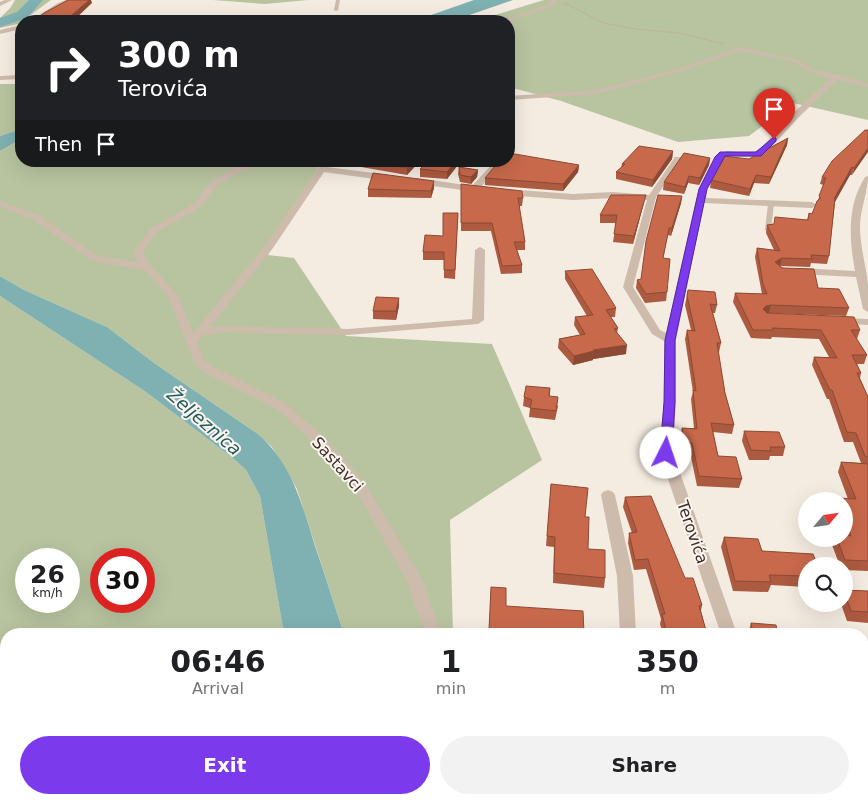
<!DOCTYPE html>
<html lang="en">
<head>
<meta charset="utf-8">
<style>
  :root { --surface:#fff; --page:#f2f2f2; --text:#202124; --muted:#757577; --accent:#7c3aed }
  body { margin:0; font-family:"DejaVu Sans",sans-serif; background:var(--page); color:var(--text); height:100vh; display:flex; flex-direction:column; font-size:19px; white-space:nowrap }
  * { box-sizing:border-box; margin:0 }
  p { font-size:16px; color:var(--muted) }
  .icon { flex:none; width:28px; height:28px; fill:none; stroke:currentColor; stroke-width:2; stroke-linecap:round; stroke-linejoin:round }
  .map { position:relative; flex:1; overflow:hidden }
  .sheet { position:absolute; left:0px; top:628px; width:869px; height:176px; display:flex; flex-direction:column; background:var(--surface); border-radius:20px 20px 0 0; box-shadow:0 5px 20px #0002 }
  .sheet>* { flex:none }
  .banner { position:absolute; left:15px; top:15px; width:500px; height:152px; border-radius:20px; box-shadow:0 5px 20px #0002; background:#202124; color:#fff; overflow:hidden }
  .needle { width:32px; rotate:61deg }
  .fabs { position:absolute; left:798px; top:492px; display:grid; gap:10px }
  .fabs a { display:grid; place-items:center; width:55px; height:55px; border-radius:50%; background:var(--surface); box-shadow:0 5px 20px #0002; font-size:25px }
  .speed { position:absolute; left:15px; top:548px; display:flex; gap:10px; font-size:25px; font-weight:700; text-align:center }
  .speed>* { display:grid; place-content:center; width:65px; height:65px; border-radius:50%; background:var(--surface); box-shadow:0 5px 20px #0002; line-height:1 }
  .speed small { font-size:12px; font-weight:400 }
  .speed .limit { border:8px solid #d22; background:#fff; color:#111 }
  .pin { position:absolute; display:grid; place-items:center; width:42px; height:42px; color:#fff; margin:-51px -21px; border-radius:50% 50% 50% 0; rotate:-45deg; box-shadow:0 0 5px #0007 }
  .pin .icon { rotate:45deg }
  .me { position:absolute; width:55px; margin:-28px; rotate:4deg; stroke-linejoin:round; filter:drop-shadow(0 0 4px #0008) }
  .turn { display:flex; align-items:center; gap:18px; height:105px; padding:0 20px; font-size:22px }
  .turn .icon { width:65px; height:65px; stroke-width:2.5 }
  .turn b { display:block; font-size:35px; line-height:42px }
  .then { display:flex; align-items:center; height:48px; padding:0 20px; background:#0003; gap:10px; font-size:19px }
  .eta { display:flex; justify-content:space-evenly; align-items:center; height:85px; text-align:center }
  .eta b { font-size:30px; font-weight:600; line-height:35px }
  .primary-button { display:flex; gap:10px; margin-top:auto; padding:10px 20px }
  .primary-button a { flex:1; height:58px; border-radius:30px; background:var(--accent); color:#fff; font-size:20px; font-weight:600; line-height:58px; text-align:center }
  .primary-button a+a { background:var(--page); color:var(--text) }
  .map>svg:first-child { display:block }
  .green { fill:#b8c4a0; fill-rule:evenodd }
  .water { fill:#7fb0b2 }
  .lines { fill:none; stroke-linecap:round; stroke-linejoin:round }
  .river { fill:#7fb0b2; fill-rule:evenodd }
  .path { stroke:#b9a596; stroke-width:1; stroke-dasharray:1 1; stroke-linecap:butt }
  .service { fill:#cdbbac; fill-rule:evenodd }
  .minor { fill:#cdbbac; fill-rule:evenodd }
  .wall { fill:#ac5a40 }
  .shaded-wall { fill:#8c4a34 }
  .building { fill:#c8694b; stroke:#8c4a34 }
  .route { fill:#7c3aed; stroke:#51269a }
  .labels { text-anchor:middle; stroke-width:4; stroke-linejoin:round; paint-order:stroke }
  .street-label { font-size:16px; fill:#3b302b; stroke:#fbf5ee }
  .water-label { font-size:18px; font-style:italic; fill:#1f5a5e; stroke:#fbf5ee }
</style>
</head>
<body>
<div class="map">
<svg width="868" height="803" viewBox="0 0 868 803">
  <rect width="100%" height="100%" fill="#f4ebe1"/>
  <path class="green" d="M15,0H51L18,24L0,28V18L11,7Z
    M213,0H308L265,4Z
    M544,0H868V120L793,103L749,136L678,142L561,101L509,87V21H476Z
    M0,84H21V129L0,136Z
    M21,139V161H322L268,255L294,258L346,336L492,344L542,460L450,520L453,634H344L297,489L272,447L258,434L154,363L107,327L24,290L0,276V151Z
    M0,296L146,392L234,459L246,470L260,496L284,634H6V798H337L338,803H0ZM26,559H69V601H26ZM101,559H144V601H101Z
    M392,798H459V803H394Z"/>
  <path class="water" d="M474,0H513L452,21H414Z
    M21,129V139L0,151V136Z
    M0,276L24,290L107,327L154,363L258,434C292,464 302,504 315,546C325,575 334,604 344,634H284L260,496L246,470L234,459L146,392L0,296Z
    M337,798H392L394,803H338Z"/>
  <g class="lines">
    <path class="river" d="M29,0H43L27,18L0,27V18L17,12Z"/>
    <path class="path" d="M565,3L603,23L636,29L679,33L724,44"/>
    <path class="service" d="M336,0H340L338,10L336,11L334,10Z
      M771,202L774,204L771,230L768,232L765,230L768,204Z"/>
    <path class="minor" d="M5,0H12L0,6V2Z
      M66,0H74L37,21H30L58,3Z
      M552,0H558L552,6L509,21H501L548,4Z
      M21,25V29L0,34V30Z
      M741,47L798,60L810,68L868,83V87L837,80L798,118L766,153L752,157L728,156L722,158L707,189L706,198L812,202L817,205L812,208L704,203L676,340V401L673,453L737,634H721L659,453L664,401V341L652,334L623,287L647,200L613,198L573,200L506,195L502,192L506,189L573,194L613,192L649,195L675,157H681L682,159L656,197L633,287L660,330L666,333L696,200L699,189L716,155L727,151L751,153L760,149L792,114L831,79L806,70L794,62L741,51L685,70L596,94L509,100V96L596,90L681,68Z
      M21,75V79L0,80V76Z
      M257,161H270L236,174L216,186L201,207L157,232L143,252L150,265L178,295L193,333L266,244L323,161H331L327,167L389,175L393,178L389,181L324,172L273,248L210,327L226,326L348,329L472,319L475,250L480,247L485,250L484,320L478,324L348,335L226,332L204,335L197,342L204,360L215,368L285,403L326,439L364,481L423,581L441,634H425L407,581L354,487L316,445L277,409L207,374L195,365L168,296L143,269L123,267L91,260L32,219L0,207V201L38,215L98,256L139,262L133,252L151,228L195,203L210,182L230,170Z
      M495,161L502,163L481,187L482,189L481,191L478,192L417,184L413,181L417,178L472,186Z
      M868,176C868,193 860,209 860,226C860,247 866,265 868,285C868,294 868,303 868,312L863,309L856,277L799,274L794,271L799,268L855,271C849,238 847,206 865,177Z
      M841,318L868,319V325L837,323L835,321L837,319Z
      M608,490L613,492L615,495L633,576L636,634H620L617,576L601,495L603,492Z
      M477,798H497V803H477Z
      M740,798H760L761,803H741Z"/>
  </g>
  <path class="wall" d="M865,130L852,175H850L835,202L829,256L827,264L811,263L810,267L780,266L818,288L849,308L846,316L769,313L860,330L857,339H856L867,355L864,364H857L861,373L860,378L868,397V571L844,570V566H840L832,545L834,539H844V501H835L836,498L848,499L838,472L841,462L861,463L853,442H844L829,399H827L812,365L814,357H829L819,339L772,337L771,339L751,338L733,302L735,293L762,294L755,257L757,248L774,250L766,233L767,225L807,220L809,213L812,214L818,200L824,185L820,184L822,177Z
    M788,138L787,145L769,184L754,183L749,196L710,188L711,180Z
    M673,151L672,159L652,187L616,179V172L621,168L622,164Z
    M710,158L709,165L699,185L688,183L684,194L663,190L664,182Z
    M338,161H420L407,175L338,163Z
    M461,161L447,179L420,177V169Z
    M579,165L578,172L563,191L485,185V178Z
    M459,167L478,170L477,177L471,184L460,182L458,174Z
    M461,184L523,198L522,206H519L525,242V250H517L522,265V273L501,274L491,231H461Z
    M434,188L431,198L368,197V189Z
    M682,196L681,203L671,236L668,235L663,258L667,292L666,301L645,303L636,288L637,280L641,279Z
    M644,202L633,244L613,242L616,223H600V215Z
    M458,213L455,279L444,278V260H423V252L443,236Z
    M565,271L616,308L615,317H611L618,328L617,333L626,354L593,359V360L573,365L558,348L559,339L580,335L574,325L575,317L587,316L565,279Z
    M688,290L717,305L715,313H713L721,343L719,352H718L725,393L734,425L732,434L713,432L718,456L742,479L739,488L697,486L690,452H682L680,437L682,428H694L691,399L693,392L685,339L687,330H691L685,305Z
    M399,306L396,320L373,319V311Z
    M550,388V396L558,406L555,420L529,417L530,408L523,406L524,397Z
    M744,431L785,447L783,456H770L769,460H749L742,441Z
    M551,484L585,517L588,549L605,578L604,588L553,583L554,547L546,546Z
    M625,497L685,578L702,605L701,611L707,634H663L660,624L661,619L646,569L634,570L628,543L629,533H632L623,507Z
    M724,537L806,566V587L771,585L768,592L733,591L721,547Z
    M491,587L506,606L584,634H489Z
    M844,590L868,591V623L847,621L841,604H844Z
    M751,623L778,634H748Z"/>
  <path class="shaded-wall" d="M89,0H91L92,3L73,21H65Z
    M788,138L787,145L769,184L771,177Z
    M868,148V152L852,175L854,168Z
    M673,151L672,159L652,187L653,180Z
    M710,158L709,165L699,185L700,178Z
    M413,161H420L407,175V168Z
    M456,161H461L447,179V172Z
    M579,165L578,172L563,191V184Z
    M852,167L850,175L833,205L835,197Z
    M478,170L477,177L471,184V177Z
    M756,175L754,183L749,196L750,189Z
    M689,176L688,183L684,194L685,187Z
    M434,181V188L431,198V191Z
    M646,195L644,202L633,244L634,236Z
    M682,196L681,203L671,236L672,228Z
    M782,258L780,266L775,262Z
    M399,298V306L396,320V311Z
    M771,305L769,313L764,315L763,309L766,306Z
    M627,345L626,354L593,359V360L573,365L574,356L593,350Z"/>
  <path class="building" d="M68,0H89L65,21H33L44,13Z
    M865,130H868V148L854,168L852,167L835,197L829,256L811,255L812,259L782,258L775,262L782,268L814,269L818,288L839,289L849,308L771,305L766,306L763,309L767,313L854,317L860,330H851L867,355H852L861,373H857L868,397V457L865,456L856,433L847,432L832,390H830L814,357L837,358L821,330L772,328L773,330H753L735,293L767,294L763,284L757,248L780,251L767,225L774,224L775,217L808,220L809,213L812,214L817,201L821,198L819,196L826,178L822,177L832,161Z
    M788,138L771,177L756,175L750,189L711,180L723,156L749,159Z
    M639,146L673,151L653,180L616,172L625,164H622Z
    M509,153L579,165L563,184L485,178L499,161H509Z
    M684,153L710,158L700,178L689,176L685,187L664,182Z
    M368,161H413L407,168Z
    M428,161H456L447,172L420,169Z
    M459,167L478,170L471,177L460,175Z
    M373,173L434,181L431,191L368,189Z
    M461,184L522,191L523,198H518L525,242H514L522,265L502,266L492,223H461Z
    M611,195H646L634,236L614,234L617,215H600Z
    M658,195L682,196L672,228H669L663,258L670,259L667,292L646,294L637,280L641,279L646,241Z
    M443,213H458L455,270H444V252H423L425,235L443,236Z
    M592,269L616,308L606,310L618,328L614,329L627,345L593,350L594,351L574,356L559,339L585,334L575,317L593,315L565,271Z
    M688,290L715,292L717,305L710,304L721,343H717L725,393L734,425L711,423L718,456L736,457L742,479L699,476L692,443L684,442L682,428L697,429L693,390L696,391L687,330L695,331L687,296Z
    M376,297L399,298L396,311H373Z
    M526,386L550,388L549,396L558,397L556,411L530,408L532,400L524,397Z
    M744,431L779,432L785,447H770L771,451L751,450Z
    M841,462L868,464V561L845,560L837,539H844V535L851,536L844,517V501H837L836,498L856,499Z
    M551,484L588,488L585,517H589L588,549L605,550V578L554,573L555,537L547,536Z
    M651,496L685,578H693L702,605L699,606L707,634H667L662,614H665L648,559L635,560L629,533L637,532L625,497Z
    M724,537L758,539L762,551L813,554L818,566H806V576L769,575L771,582L735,581Z
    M491,587L506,588V606L583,611L584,634H506L505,630H489Z
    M844,590L868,591V612L851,611L844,592Z
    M751,623L776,625L778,634H753Z"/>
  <path class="route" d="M774,137L776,138V141L761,156H725L707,189L675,340V402L672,453L666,457L661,456L660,453L664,402L665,340L699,189L715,157L720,152H756Z"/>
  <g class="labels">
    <g class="street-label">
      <text transform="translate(338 464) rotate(48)" y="6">Sastavci</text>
      <text transform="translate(693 532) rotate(71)" y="6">Terovića</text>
    </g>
    <g class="water-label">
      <text transform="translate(204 422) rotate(41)" y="6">Željeznica</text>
    </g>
  </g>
</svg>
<div class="fabs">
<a><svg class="needle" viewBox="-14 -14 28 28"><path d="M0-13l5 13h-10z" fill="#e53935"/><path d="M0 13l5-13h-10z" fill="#757577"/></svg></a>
<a><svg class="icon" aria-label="search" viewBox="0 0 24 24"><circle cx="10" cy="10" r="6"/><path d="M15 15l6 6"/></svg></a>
</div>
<div class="speed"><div>26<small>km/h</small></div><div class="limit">30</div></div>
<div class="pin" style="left:774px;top:139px;background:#d93025"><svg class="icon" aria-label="arrive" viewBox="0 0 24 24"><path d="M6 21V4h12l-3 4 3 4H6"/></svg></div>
<svg class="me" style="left:666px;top:453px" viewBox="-20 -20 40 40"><circle r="19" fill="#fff"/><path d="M0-13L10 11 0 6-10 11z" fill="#7c3aed"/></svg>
<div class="banner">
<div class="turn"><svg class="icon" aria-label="right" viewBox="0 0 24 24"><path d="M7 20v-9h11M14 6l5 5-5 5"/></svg><div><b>300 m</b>Terovića</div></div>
<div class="then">Then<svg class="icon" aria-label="arrive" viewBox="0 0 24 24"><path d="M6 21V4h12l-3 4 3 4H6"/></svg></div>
</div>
<section class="sheet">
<div class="eta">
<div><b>06:46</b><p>Arrival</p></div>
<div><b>1</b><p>min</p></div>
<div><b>350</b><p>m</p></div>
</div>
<div class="primary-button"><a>Exit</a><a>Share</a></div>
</section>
</div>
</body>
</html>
